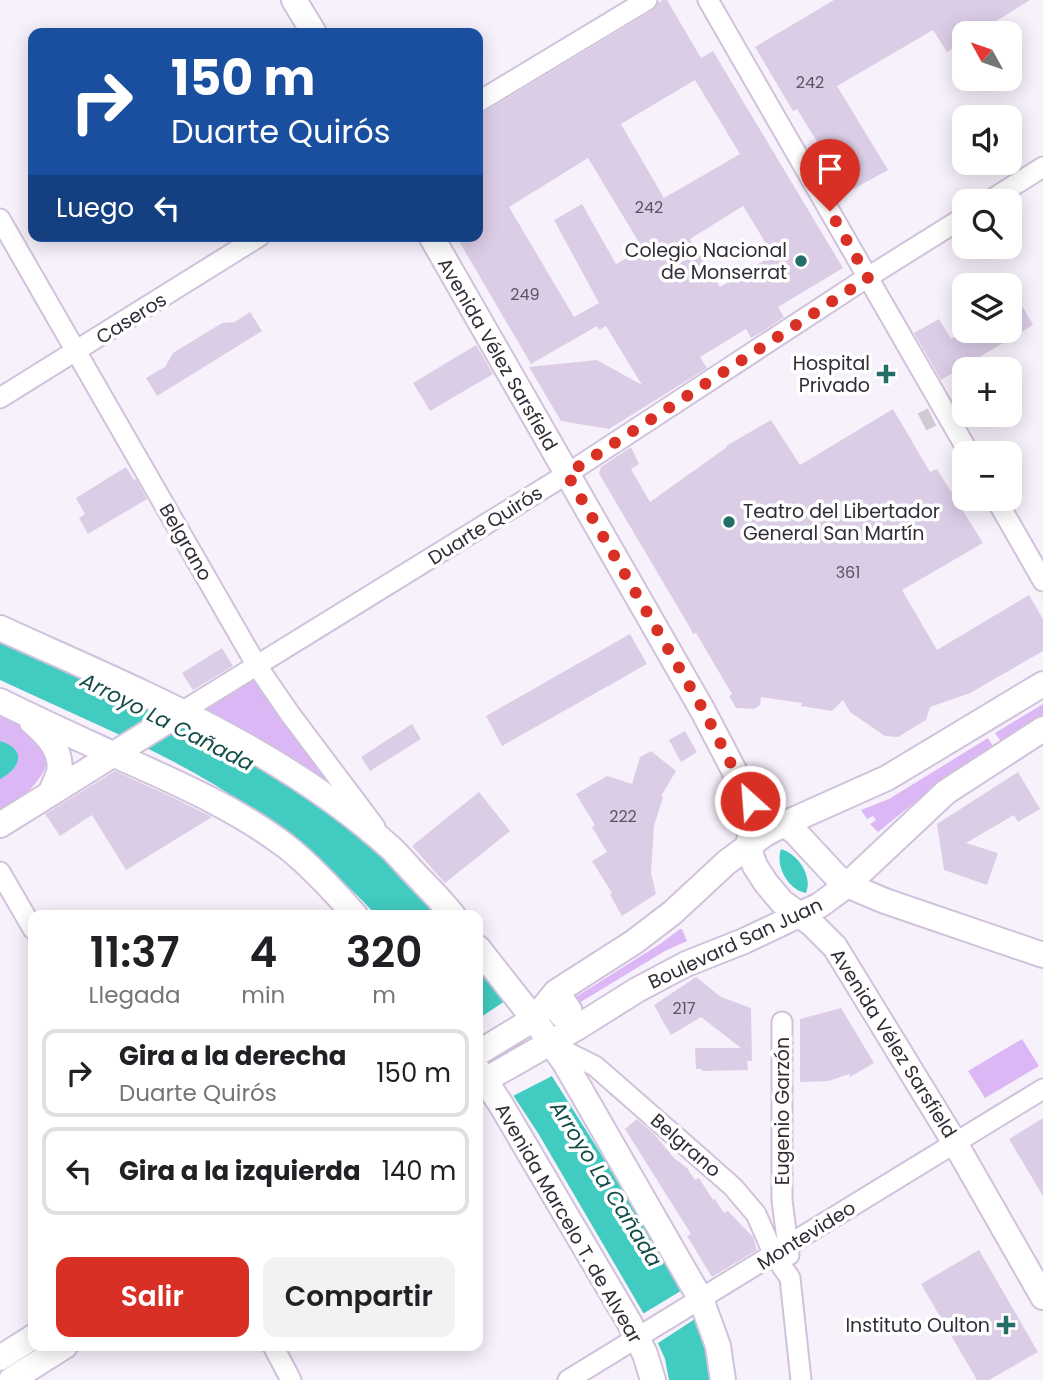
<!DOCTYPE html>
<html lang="es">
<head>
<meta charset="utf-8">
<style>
  :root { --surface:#fff; --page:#f2f2f2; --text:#202124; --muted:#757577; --line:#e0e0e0; --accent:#d93025 }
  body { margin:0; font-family:Poppins,sans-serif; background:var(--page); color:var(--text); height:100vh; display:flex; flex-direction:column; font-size:26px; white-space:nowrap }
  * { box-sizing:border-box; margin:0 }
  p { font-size:23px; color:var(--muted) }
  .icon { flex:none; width:38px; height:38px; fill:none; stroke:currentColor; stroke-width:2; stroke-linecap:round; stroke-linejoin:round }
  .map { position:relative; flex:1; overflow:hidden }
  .drawer { position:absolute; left:28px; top:910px; width:455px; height:441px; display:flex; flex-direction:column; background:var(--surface); border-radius:14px; box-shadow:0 4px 18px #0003 }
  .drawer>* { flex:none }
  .guide { position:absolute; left:28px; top:28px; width:455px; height:214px; border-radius:14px; box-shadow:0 4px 18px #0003; background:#1a4fa0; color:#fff; overflow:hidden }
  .needle { width:46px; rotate:310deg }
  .buttons { position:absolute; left:952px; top:21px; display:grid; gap:14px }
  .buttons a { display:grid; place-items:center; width:70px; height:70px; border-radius:14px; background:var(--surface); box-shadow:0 4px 18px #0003; font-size:35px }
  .pin { position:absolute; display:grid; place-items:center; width:60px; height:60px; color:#fff; margin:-72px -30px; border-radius:50% 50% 50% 0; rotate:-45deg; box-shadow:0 0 7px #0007 }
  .pin .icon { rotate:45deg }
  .me { position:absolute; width:77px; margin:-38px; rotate:334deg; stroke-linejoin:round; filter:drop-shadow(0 0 5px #0008) }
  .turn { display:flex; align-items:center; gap:24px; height:147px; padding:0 28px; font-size:32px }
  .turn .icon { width:91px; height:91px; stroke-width:2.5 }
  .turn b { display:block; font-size:49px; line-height:60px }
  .then { display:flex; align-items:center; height:66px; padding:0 28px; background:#0003; gap:14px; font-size:26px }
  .eta { display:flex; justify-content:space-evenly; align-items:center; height:119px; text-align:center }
  .eta b { font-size:42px; font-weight:600; line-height:49px }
  .button { display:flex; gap:14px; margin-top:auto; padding:14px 28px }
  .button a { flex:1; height:80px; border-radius:14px; background:var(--accent); color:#fff; font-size:28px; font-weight:600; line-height:80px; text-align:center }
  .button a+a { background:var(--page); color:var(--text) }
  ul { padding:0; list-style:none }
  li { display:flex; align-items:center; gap:21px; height:88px; margin:0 14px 10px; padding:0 14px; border:4px solid var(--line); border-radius:14px }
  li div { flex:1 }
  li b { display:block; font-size:26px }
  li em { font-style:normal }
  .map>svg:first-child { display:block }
  .green { fill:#dcb7f5 }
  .water { fill:#42cbc1 }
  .pier { fill:#f7f1fc }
  .building { fill:#dccde7; fill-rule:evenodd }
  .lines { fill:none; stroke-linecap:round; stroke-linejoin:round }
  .minor-tunnel { stroke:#d0cad4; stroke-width:19; stroke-dasharray:19 10; stroke-linecap:butt }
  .minor-casing { stroke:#d1c2dc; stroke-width:23 }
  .major-casing { stroke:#d1c2dc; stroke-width:28 }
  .minor { stroke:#fff; stroke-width:19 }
  .major { stroke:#fff; stroke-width:24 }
  .route { stroke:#d93025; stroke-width:12; stroke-dasharray:0 21.6 }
  .poi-dot { fill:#246e68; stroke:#fff; stroke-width:2.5 }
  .labels { text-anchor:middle; stroke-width:7; stroke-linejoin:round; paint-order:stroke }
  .number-label { font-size:16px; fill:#5c5462 }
  .poi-label { font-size:19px; fill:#322c36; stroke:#fff; text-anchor:end }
  .street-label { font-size:19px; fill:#322c36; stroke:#fff }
  .water-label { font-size:21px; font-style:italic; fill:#134d49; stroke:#fff }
</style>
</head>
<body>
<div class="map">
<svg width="1043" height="1380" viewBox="0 0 1043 1380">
  <rect width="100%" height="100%" fill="#f7f1fc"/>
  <path class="green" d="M257,666L393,850L183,711Z
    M1043,704V715L1002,743L995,733Z
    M0,715C28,729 32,732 49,759C40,785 23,797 0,811Z
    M988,738L994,748L920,798L878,832L870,824L876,820L873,816L867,819L861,810L889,799Z
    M680,929H682L687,941L665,951L579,1003L574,998L660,944Z
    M1022,1039L1039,1066L985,1098L968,1071Z"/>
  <path class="water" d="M0,639L210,736L291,781L376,848L438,915H376C329,864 275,821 215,785C147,744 72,714 0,680Z
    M0,741C27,749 21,768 0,779Z
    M781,849C798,854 813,876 806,893C788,890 775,866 781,849Z
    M478,966L502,997L601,1154L685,1297L704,1341L714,1380H669L665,1359L648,1321L538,1133L478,1042Z"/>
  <path class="pier" d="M508,999L554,1075L511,1097L478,1048V1019Z
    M684,1289L698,1317L655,1345L641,1315Z"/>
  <path class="building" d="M663,0H667L701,58L713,51L843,268L778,307L784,317L762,332L751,338L746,329L700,357L707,368L609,429L561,421L529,367L597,360L642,385L606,326L599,330L597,326L531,364L456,236H478V114L484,112L653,10L659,2ZM695,80L740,154L664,198L621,124ZM588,158L643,249L616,264L582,204L554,220L599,303L574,317L509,207ZM743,206L773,255L720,287L690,239Z
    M834,0H1030L977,33H964V41L947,52L933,30L837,86L888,170L848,192L797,109L793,111L755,47Z
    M1010,285L1033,325L941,380L914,333L939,319L951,339L965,331H1010Z
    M250,312L262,331L157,396L146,378L165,367L173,353L222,323L235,322Z
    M476,345L493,374L430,411L413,383Z
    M893,409L930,472L937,469L983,543L902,590L937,650L1029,595L1043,619V651L970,693L930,707L926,720L898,737L885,736L850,712L843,700L832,711L801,706L802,703L761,697L760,705L754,709L736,708L729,696L732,694L696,633L693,634L689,626L605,484L599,473L601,467L631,447L639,464L631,469L650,502L727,447L726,446L771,420L800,465Z
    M126,467L134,480L136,479L147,499L88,534L79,518L85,514L76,498Z
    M630,634L647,664L502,746L486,716Z
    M222,648L233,666L193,690L182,673Z
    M412,724L421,739L370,771L361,757Z
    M685,731L697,752L681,762L669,740Z
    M651,751L676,771L661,796L663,797L654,826L651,873L656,894L622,916L610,895L612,893L592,861L607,852L592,827L595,825L576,794L607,776L632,784L640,757Z
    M115,771L176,799L212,817L126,870L92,815L60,836L45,814Z
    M1018,772L1040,809L1018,822L1014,815L966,843L998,853L987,885L944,870L937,824Z
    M479,792L510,831L445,883L412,846Z
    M696,977L721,997L751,1008L752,1061H747L748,1070L702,1071V1069H696L695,1048H741L701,1017L671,1035L665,1025L654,1005Z
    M841,1008L874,1063L850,1077L849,1074L829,1081L800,1082V1019Z
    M1043,1118V1196L1009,1139Z
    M637,1119L655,1135L674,1158L687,1168L695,1180L699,1178L713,1200L715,1199L724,1213L728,1211L753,1237L757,1250L712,1277L687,1236L691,1234L625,1129Z
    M979,1250L1038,1352L989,1380H977L921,1284Z"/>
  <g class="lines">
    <path class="minor-tunnel" d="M922,422L932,417"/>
    <defs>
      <path id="minor" d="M708,0L969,453
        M478,102L647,0
        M989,201L1043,167
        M0,219L257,666L290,714L375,827
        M0,398L260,236
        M996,499L1043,581
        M183,711L567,474L857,284L964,217
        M0,872L33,929
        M566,1001L572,1010L560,1017L554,1008Z
        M782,1022V1200L789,1255
        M551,1044L595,1066L699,1157L733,1187L756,1214L774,1255L790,1278L801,1380
        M273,1346L291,1380
        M568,1380L1043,1089"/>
      <path id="major" d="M294,0L314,33
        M431,236L703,711L750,801L753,812V824L748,846L755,866L766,883L782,902L812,924L835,947L955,1143L1043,1297
        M0,628C136,690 280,747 392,849C402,859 411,870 421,880C432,891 443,903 453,915
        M0,701C38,720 78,738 117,756C175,782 236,808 287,847C312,867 334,891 355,915
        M32,722C46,734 63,751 59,772C57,779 53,787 50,794
        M770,819L784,824L796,833L835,875L847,885L885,901L1043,955
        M0,825L183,711
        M478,948L534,1019L565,1063L692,1284L701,1299L718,1346L723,1380
        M478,1053L534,1019L556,992L634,942L672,913L727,862L765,834L784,824L887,778L1043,684
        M478,1070L500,1103L629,1322L645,1354L653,1380
        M478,1084L578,1027L637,990L686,964L744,941L820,905L847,885L946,792L1043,729
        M0,1358L33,1337
        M11,1380L65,1346"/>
    </defs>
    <use href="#minor" class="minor-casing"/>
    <use href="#major" class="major-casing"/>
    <use href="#minor" class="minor"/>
    <use href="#major" class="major"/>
  </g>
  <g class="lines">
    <path class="route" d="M750,801L704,711L567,474L868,278L830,211"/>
  </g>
  <g class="poi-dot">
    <circle cx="801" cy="261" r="7"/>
    <path d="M882.5 363.5h7v7h7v7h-7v7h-7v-7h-7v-7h7z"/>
    <circle cx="729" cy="522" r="7"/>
    <path d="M1002.5 1314.5h7v7h7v7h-7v7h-7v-7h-7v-7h7z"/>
  </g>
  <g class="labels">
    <g class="number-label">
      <text x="810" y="88">242</text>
      <text x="649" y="213">242</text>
      <text x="525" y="300">249</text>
      <text x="848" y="578">361</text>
      <text x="623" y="822">222</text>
      <text x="684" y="1014">217</text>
    </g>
    <g class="poi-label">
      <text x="787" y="257">Colegio Nacional<tspan x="787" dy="22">de Monserrat</tspan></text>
      <text x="870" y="370">Hospital<tspan x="870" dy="22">Privado</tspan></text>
      <text x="743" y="518" text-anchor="start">Teatro del Libertador<tspan x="743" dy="22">General San Martín</tspan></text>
      <text x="990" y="1332">Instituto Oulton</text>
    </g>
    <g class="street-label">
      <text transform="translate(131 318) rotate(-32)" y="7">Caseros</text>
      <text transform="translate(498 354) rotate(60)" y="7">Avenida Vélez Sarsfield</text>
      <text transform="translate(485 525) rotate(-32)" y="7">Duarte Quirós</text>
      <text transform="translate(186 542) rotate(60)" y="7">Belgrano</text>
      <text transform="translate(735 943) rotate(-25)" y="7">Boulevard San Juan</text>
      <text transform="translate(894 1043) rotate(58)" y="7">Avenida Vélez Sarsfield</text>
      <text transform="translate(782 1111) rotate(-90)" y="7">Eugenio Garzón</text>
      <text transform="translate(686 1145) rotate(41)" y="7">Belgrano</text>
      <text transform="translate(569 1223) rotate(60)" y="7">Avenida Marcelo T. de Alvear</text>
      <text transform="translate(806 1235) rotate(-32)" y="7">Montevideo</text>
    </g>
    <g class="water-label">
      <text transform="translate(167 722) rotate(27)" y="7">Arroyo La Cañada</text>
      <text transform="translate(606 1184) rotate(58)" y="7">Arroyo La Cañada</text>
    </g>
  </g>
</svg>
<div class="buttons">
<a><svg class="needle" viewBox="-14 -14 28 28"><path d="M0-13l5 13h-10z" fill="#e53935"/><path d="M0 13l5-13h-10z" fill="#757577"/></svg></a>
<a><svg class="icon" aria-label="sound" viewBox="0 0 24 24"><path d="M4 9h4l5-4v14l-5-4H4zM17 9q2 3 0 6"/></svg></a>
<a><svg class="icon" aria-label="search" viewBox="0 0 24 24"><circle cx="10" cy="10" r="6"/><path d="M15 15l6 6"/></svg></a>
<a><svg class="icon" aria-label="layers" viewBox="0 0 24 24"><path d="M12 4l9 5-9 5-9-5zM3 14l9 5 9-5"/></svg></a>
<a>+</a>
<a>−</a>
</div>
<div class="pin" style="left:830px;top:211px;background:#d93025"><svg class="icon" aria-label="arrive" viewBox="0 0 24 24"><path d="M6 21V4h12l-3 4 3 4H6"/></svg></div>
<svg class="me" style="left:750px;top:801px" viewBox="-20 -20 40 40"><circle r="17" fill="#d93025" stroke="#fff" stroke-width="3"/><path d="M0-11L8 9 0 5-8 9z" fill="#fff"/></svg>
<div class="guide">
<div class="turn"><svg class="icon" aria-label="right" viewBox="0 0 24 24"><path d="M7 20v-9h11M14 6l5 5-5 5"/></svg><div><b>150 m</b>Duarte Quirós</div></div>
<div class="then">Luego<svg class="icon" aria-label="left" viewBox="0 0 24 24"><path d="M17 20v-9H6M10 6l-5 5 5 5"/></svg></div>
</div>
<section class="drawer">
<div class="eta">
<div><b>11:37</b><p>Llegada</p></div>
<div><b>4</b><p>min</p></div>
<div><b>320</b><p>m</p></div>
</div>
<ul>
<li><svg class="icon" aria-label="right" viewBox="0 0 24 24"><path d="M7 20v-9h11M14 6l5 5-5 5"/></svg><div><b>Gira a la derecha</b><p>Duarte Quirós</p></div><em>150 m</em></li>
<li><svg class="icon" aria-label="left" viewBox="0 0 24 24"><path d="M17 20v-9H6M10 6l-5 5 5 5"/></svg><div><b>Gira a la izquierda</b></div><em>140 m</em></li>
</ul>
<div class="button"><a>Salir</a><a>Compartir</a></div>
</section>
</div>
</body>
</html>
